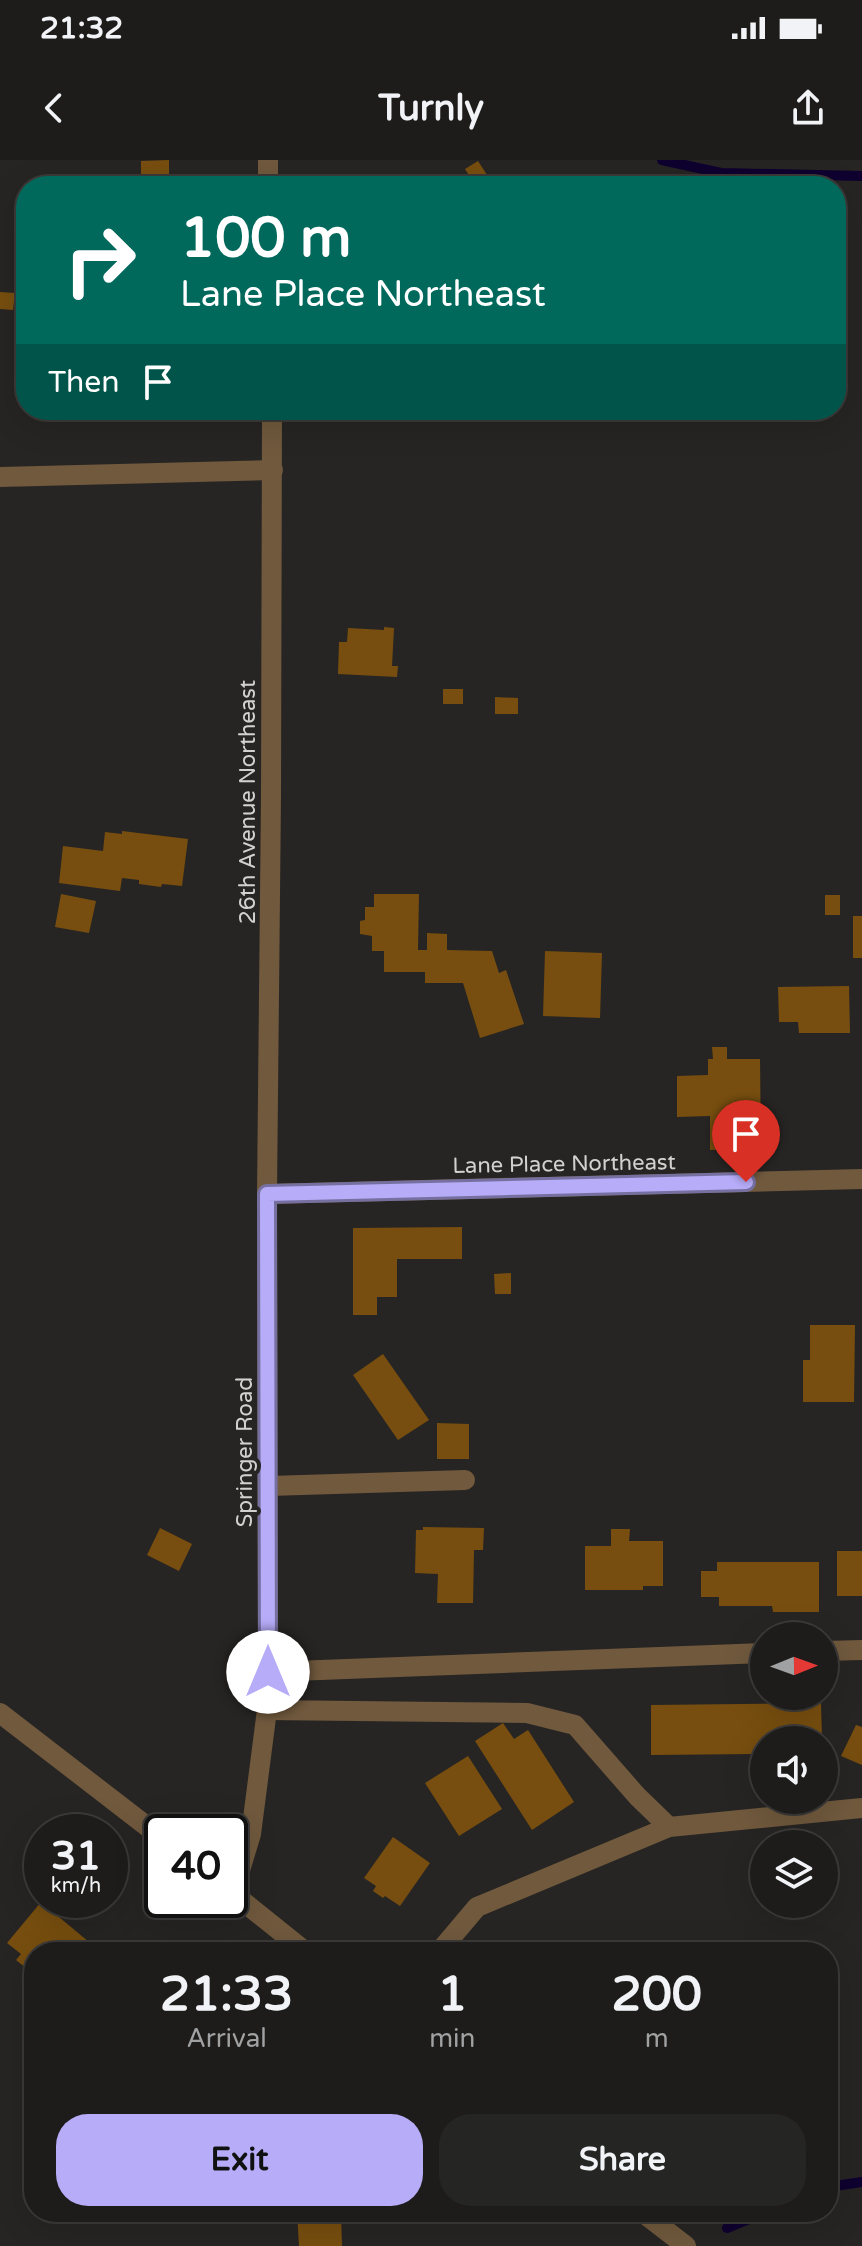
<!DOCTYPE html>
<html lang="en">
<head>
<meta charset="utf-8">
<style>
  :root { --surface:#1d1c1a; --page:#252523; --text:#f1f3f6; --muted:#a0a1a2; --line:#3b3a39; --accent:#b6acf8 }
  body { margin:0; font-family:"Varela Round",sans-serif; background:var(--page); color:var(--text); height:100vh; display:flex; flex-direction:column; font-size:30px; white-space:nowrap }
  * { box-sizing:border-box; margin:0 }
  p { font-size:26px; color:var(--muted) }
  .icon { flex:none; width:44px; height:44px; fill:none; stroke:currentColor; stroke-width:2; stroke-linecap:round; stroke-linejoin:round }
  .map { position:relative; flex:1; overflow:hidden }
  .details { position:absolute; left:24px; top:1782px; width:814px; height:280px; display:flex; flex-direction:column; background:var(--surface); border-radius:32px; box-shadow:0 8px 32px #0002,0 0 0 2px var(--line) }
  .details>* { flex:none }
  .top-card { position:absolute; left:16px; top:16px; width:830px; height:244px; border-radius:32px; box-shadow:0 8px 32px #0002,0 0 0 2px var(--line); background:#00695c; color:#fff; overflow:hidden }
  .needle { width:52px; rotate:89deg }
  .fabs { position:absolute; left:750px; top:1462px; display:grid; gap:16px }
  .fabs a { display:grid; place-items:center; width:88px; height:88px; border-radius:50%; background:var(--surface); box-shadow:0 8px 32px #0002,0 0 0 2px var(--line); font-size:40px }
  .speed { position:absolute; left:24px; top:1654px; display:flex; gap:16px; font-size:40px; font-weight:700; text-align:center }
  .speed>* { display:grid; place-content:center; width:104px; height:104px; border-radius:50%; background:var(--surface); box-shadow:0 8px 32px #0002,0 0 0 2px var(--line); line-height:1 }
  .speed small { font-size:20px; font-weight:400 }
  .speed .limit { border:4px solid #111; border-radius:12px; background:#fff; color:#111 }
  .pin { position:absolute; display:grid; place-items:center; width:68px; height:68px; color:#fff; margin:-82px -34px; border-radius:50% 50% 50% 0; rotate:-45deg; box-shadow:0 0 8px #0007 }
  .pin .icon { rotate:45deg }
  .me { position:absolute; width:88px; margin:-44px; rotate:0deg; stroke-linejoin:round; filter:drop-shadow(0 0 6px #0008) }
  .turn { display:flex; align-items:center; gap:28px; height:168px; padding:0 32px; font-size:36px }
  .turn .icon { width:104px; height:104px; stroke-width:2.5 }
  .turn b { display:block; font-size:56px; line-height:68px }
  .then { display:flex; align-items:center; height:76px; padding:0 32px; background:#0003; gap:16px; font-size:30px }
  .eta { display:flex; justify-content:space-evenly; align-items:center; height:136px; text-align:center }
  .eta b { font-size:48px; font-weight:700; line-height:56px }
  .action { display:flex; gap:16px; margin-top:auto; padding:16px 32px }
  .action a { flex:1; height:92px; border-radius:32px; background:var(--accent); color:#111; font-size:32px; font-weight:700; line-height:92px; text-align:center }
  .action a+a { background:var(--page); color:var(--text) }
  .status { display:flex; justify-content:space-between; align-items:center; height:56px; padding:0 40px; background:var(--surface); direction:ltr }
  .status svg { height:22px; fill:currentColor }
  header { display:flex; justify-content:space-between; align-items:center; height:104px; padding:0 32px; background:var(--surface); font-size:36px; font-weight:700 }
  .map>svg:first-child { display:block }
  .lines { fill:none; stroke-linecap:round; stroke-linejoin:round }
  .stream { stroke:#0f002f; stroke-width:10 }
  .building { fill:#774e0f }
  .service { stroke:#70593d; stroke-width:20 }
  .minor { stroke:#70593d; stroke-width:20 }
  .tertiary { stroke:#70593d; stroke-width:20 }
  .route-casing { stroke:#7670a1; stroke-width:20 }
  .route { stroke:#b6acf8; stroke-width:14 }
  .labels { text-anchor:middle; stroke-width:8; stroke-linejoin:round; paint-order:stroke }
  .street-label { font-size:22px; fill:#d2d1cf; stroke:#272523 }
</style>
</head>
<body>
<div class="status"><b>21:32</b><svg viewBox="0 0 49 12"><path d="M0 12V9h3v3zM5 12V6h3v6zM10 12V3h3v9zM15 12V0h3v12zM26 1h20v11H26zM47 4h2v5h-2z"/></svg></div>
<header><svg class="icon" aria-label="back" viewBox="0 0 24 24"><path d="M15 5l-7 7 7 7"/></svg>Turnly<svg class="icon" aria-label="share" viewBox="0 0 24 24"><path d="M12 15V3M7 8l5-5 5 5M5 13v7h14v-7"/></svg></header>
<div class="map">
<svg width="862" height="2086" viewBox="0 0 862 2086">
  <rect width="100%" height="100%" fill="#272523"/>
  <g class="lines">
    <path class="stream" d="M662,0L721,13L862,16
      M828,2027L862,2022
      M727,2068L766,2052"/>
  </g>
  <path class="building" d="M169,0V26H141V1Z
    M478,1L493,24L491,26H476L465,9Z
    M0,132L15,133L13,150L0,149Z
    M384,467L394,468L392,506H398L397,517L338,514L339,482H347L348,468L384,470Z
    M443,529H463V544H443Z
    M495,537L518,538V554H495Z
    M122,671L188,679L182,726L162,724L161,727L139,724V720L122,718L120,731L59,723L63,686L103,691L105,672L122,674Z
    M61,734L96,741L89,773L55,767Z
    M374,734H419L418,790H427V773L447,774V790L492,791L499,813L506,810L524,864L480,878L463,823H425V812H384V791H372V776L360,774V761L365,760V747H374Z
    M825,735H840V755H825Z
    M853,756H862V798H853Z
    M545,791L602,793L600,858L543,856Z
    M849,826L850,873H799L798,862H779L778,827Z
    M712,887H727V899H760L761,989L710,990V956L677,957V916L708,915V899H713Z
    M462,1067V1099H397V1137H377V1155H353V1068Z
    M511,1113V1134H495L494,1114Z
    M810,1165H855L854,1242H803V1200H810Z
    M383,1194L429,1260L398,1280L353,1215Z
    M437,1263L469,1264V1299H437Z
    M423,1367L484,1368L483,1390H474L473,1443H437L438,1414L415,1413L416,1370H423Z
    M160,1368L192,1384L179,1411L147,1395Z
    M611,1369H630L629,1381H663V1426H643V1430H585V1386H611Z
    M837,1391H862V1436H837Z
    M717,1402H819V1452H773L772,1446H719V1437H701V1411H717Z
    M821,1543L822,1580H764V1602H754V1594L651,1595V1545Z
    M503,1563L514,1579L528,1570L574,1642L532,1670L475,1581Z
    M856,1565L862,1567V1605L841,1596Z
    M468,1596L502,1649L459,1676L425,1623Z
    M393,1677L430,1703L400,1746L385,1736L383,1738L373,1731L376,1726L364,1718Z
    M41,1742L101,1792H34L32,1813L16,1800L21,1794L7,1783Z
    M297,2052H341L342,2086H299Z"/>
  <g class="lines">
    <path class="service" d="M269,1326L465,1320
      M824,1491L862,1490
      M268,1512L764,1493
      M439,1792L477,1747L669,1667L862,1648"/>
    <path class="minor" d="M0,317L273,310
      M267,1034L862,1019
      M267,1550L527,1553L575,1565L637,1636L669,1667"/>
    <path class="tertiary" d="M268,0V26
      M0,1553L162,1678
      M230,1731L306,1792
      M233,1733L251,1674L267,1550L268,1512L267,1034L271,635L272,250
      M642,2052L686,2086"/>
  </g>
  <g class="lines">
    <defs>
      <path id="route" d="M268,1512L267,1034L746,1022"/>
    </defs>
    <use href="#route" class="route-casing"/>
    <use href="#route" class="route"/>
  </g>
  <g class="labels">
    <g class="street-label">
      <text transform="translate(247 642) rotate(-90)" y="8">26th Avenue Northeast</text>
      <text transform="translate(564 1003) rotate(-1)" y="8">Lane Place Northeast</text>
      <text transform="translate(244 1292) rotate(-90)" y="8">Springer Road</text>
    </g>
  </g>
</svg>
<div class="fabs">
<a><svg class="needle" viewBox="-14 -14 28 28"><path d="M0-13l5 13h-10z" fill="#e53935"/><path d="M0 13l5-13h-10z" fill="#a0a1a2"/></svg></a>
<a><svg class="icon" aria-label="sound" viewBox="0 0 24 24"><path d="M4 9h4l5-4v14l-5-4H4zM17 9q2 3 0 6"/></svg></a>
<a><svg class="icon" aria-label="layers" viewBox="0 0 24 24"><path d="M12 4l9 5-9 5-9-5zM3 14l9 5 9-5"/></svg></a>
</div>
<div class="speed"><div>31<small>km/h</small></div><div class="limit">40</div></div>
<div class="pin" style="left:746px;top:1022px;background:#d93025"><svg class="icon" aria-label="arrive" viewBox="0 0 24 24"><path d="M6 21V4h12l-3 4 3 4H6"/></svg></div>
<svg class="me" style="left:268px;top:1512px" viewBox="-20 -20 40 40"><circle r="19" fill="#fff"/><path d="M0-13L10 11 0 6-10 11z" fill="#b6acf8"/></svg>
<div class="top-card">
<div class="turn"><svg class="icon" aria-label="right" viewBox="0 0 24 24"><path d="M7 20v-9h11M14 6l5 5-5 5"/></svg><div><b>100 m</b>Lane Place Northeast</div></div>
<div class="then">Then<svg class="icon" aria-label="arrive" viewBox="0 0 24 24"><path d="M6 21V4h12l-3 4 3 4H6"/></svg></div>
</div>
<section class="details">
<div class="eta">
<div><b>21:33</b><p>Arrival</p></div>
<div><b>1</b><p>min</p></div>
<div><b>200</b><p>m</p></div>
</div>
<div class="action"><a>Exit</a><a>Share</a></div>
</section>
</div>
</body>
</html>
